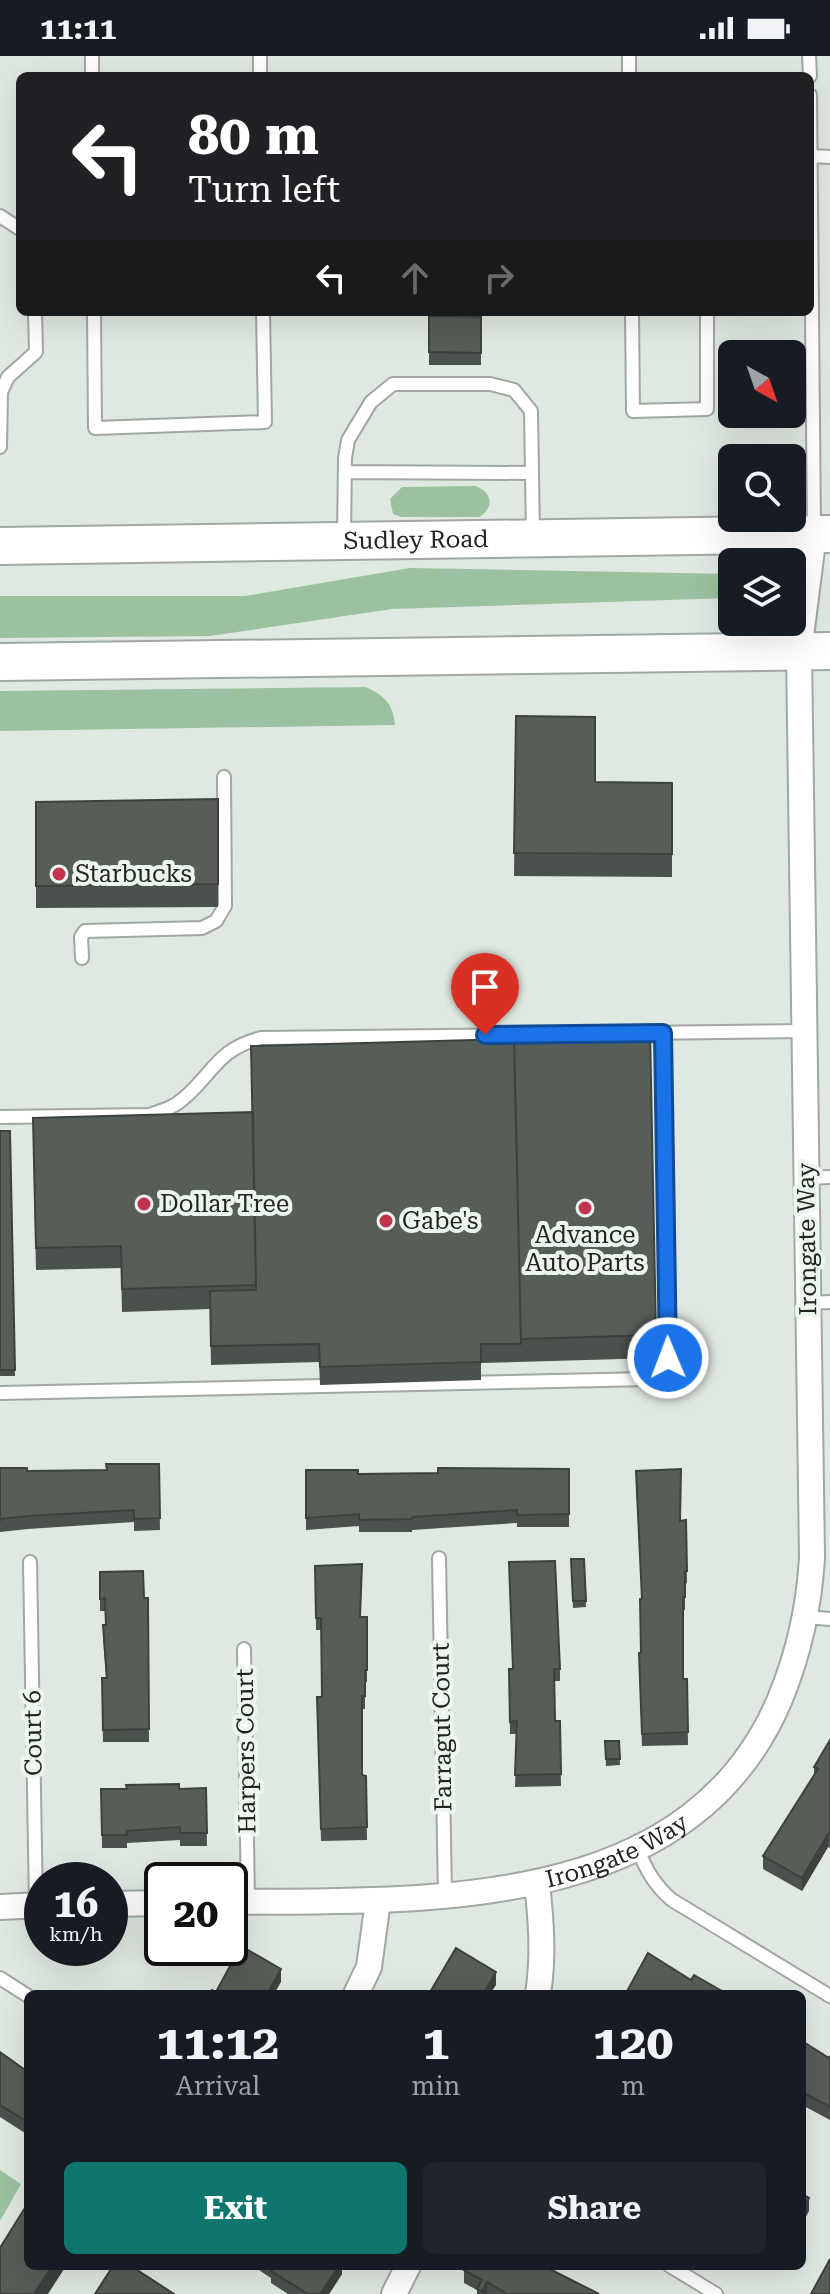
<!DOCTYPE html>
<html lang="en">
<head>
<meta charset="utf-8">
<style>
  :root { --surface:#171b24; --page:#20242c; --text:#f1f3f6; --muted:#9ea1a6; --accent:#0f766e }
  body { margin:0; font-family:"Roboto Serif",serif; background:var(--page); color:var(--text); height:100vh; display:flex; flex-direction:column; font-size:30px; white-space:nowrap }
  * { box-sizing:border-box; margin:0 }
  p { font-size:26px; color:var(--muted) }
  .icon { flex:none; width:44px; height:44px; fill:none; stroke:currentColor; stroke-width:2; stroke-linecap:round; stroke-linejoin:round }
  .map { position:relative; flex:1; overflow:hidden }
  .drawer { position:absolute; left:24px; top:1934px; width:782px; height:280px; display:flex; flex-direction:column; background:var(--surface); border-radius:12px; box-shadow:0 8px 32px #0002 }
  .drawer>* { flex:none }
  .banner { position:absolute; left:16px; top:16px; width:798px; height:244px; border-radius:12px; box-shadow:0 8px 32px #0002; background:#202124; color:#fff; overflow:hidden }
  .needle { width:52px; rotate:140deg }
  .controls { position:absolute; left:718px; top:284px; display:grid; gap:16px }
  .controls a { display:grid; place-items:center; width:88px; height:88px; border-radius:12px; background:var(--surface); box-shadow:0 8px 32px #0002; font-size:40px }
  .speed { position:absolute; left:24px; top:1806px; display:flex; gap:16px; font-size:40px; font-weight:700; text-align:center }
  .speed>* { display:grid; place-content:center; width:104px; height:104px; border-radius:50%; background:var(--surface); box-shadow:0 8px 32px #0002; line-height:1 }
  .speed small { font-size:20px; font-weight:400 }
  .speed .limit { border:4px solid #111; border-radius:12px; background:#fff; color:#111 }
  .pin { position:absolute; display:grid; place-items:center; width:68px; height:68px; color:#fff; margin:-82px -34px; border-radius:50% 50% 50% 0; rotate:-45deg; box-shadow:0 0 8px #0007 }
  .pin .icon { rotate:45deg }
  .me { position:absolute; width:88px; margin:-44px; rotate:359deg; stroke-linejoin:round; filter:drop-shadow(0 0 6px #0008) }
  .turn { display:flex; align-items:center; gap:28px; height:168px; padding:0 40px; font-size:36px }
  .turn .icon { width:104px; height:104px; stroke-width:2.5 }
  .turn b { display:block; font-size:56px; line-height:68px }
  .lanes { display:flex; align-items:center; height:76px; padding:0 40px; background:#0003; justify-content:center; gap:40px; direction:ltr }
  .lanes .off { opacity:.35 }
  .eta { display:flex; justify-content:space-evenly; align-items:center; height:136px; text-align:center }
  .eta b { font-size:48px; font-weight:700; line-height:56px }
  .button { display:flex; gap:16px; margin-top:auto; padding:16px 40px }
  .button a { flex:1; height:92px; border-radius:12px; background:var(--accent); color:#fff; font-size:32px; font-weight:700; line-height:92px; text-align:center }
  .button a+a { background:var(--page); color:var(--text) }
  .status { display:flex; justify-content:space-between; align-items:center; height:56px; padding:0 40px; background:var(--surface); direction:ltr }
  .status svg { height:22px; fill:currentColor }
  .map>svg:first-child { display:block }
  .green { fill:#9bc1a0 }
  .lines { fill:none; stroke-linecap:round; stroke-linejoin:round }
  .service-casing { stroke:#a0a8a1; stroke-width:16 }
  .minor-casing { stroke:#a0a8a1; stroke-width:28 }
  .primary-casing { stroke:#a0a8a1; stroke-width:40 }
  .service { stroke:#fff; stroke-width:12 }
  .minor { stroke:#fff; stroke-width:24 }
  .primary { stroke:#fff; stroke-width:36 }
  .wall { fill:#4b514c }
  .shaded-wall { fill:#3d423e }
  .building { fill:#575e58; stroke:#3d423e; stroke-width:2 }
  .route-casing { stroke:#114b97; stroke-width:20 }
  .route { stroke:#1a73e8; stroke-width:14 }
  .poi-dot { fill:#c3334f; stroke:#edf6ee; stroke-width:3 }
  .labels { text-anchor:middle; stroke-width:8; stroke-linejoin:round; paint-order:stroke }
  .street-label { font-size:24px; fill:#212421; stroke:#edf6ee }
  .poi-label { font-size:24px; fill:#212421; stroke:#edf6ee; text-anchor:start }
</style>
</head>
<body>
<div class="status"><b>11:11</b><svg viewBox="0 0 49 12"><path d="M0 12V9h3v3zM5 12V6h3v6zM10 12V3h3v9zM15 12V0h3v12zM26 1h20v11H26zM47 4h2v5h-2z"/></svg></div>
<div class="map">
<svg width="830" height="2238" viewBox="0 0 830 2238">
  <rect width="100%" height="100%" fill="#e0e9e1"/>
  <path class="green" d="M475,430C492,435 495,452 479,461H401L393,458L390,443L402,431Z
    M410,512L732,518V521L729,542L392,553L210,580L0,582V540H245Z
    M366,631C385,640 393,648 395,669L0,675V635Z
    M0,2114L21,2128L0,2165Z"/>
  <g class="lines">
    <defs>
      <path id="service" d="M92,0V20
        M260,0V20
        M629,0V20
        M809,0L810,20
        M810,39L814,475
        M812,100L830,101
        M0,160L20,173
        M94,256L95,372L265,366L263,256
        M632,256L633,355L707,353V256
        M0,391L1,336L8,321L36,296L35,256
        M345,416L532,417
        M344,480L345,402L348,384L371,346L393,328H490L514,334L531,355L533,479
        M82,902L81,881L85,875L202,872L216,865L225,850L224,721
        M636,977L804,975
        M0,1061L149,1059C161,1055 173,1052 183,1043C214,1017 216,994 261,982L529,979
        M807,1122L830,1121
        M808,1247L830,1246
        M0,1337L649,1323L668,1302L663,977
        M439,1502L445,1840
        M30,1506L36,1849
        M806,1561L830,1563
        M244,1593L248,1846
        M637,1792C646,1813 654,1829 672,1844L830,1940
        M0,1922L28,1940
        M670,2210L716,2238"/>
      <g id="minor">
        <path d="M537,1827C541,1864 544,1900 538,1938"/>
        <path id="s1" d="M230,1846C425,1844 689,1858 780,1643C799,1597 809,1552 812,1502L799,596L814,478"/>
        <path d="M110,1848L162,1847"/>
        <path d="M0,1851L42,1849"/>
        <path d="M356,1938L369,1911L378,1845"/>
        <path d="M394,2238L408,2210"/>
      </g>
      <g id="primary">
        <path id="s2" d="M0,490L830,478"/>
        <path d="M0,606L830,595"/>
      </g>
    </defs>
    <use href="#service" class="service-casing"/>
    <use href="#minor" class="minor-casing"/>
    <use href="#primary" class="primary-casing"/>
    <use href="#service" class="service"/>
    <use href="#minor" class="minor"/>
    <use href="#primary" class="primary"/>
  </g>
  <path class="wall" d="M481,261V309H429V296Z
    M516,660L595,726L672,727V821L514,820Z
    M218,743V851L36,852V746Z
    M0,1075H10L15,1320H0Z
    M33,1085L656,1279V1302L481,1307V1324L320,1329L319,1306L211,1309L210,1253L122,1256L121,1212L36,1214Z
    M159,1408L160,1474L134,1475V1466L28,1473L0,1476V1479V1412L27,1415L107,1414Z
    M569,1413V1471H517V1467L412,1474V1476H359V1470L306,1474V1414L358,1418L438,1417Z
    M636,1427L680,1465L686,1464L687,1527L685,1528V1554H683V1623H687L688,1689L642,1690L639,1609L641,1597L642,1543Z
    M571,1503H584L586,1551L573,1552Z
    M315,1510L361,1561H367V1626L365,1627V1653H362V1719L366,1720L367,1784L321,1785L317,1641H322L321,1574H316Z
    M100,1516L144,1542H148L149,1686H103L102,1622H106L103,1581V1569H105V1555H100Z
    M509,1613H560V1625H555V1665H560L561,1730L515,1731L517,1678H510Z
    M830,1684V1792L828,1791L802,1835L763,1813V1800L814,1719V1711Z
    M605,1685H619L620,1709L606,1710Z
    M206,1732L207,1790H180V1784L127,1787V1792H102L101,1733Z
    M802,1985L829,2002L830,2000V2064L802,2049Z
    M0,1997L28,2016V2079L0,2061Z
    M253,2210H342V2218L329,2238H288L271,2227V2222Z
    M464,2214L599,2238H477V2234L464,2227Z"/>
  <path class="shaded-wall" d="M828,1778V1791L802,1835V1822Z
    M281,1913V1926L274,1938H267Z
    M496,1916V1929L490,1938H483Z
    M809,2142V2155L802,2168V2155Z
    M52,2210H66L48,2238H34Z
    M339,2210H342V2218L329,2238H320Z
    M487,2226V2238H482V2235Z"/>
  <path class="building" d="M429,260L481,261V297L429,296Z
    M516,660L595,661V726L672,727V798L514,797Z
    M218,743V828L36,830V746Z
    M650,975L656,1279L521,1283L514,978Z
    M514,983L521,1288H481V1306L320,1311L319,1288L211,1290L210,1235L256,1234L251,990Z
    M253,1056L256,1229L122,1233L121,1190L36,1192L33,1062Z
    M0,1075H10L15,1314H0Z
    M106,1408H159L160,1462L134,1463V1454L28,1460L0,1463V1466V1412H27V1415L107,1414Z
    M438,1412L569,1413V1458L517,1459V1454L412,1461V1463L359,1464V1458L306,1462V1414H358V1418L438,1417Z
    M681,1413L680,1465L686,1464L687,1515H685V1541H683V1623H687L688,1676L642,1678L639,1597H641L640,1543H642L636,1415Z
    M571,1503H584L586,1545H573Z
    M555,1505L560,1613H554L555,1665H560L561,1718L515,1719L517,1665L510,1666L509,1613H513L509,1506Z
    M362,1508L360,1561H367V1614H365V1640H362V1719L366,1720L367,1771L321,1773L317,1641H322L321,1562H316L315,1510Z
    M143,1515L144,1542H148L149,1673L103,1674L102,1622H107L103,1569H106L105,1542L100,1543V1516Z
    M830,1684V1779L828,1778L802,1822L763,1800L818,1713L814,1711Z
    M605,1685H619L620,1703H606Z
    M179,1728V1733L206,1732L207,1777H180V1771L127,1775V1779H102L101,1733H127L126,1729Z
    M241,1890L281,1913L267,1938H209L212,1934L216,1936Z
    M456,1892L496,1916L483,1938H429Z
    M648,1897L691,1924L694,1919L727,1938H627L626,1937Z
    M802,1985L829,2002L830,2000V2051L802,2036Z
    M0,1996L28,2016V2066L0,2049Z
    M802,2138L809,2142L802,2155Z
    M28,2147V2210H52L34,2238H0V2192Z
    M830,2203V2238H811Z
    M113,2210H131L174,2238H95Z
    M272,2210H339L320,2238H308L271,2215L274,2211Z
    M466,2210H544L599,2238H503L504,2236L487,2226L482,2235L477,2233L482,2224L464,2214Z"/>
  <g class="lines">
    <defs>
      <path id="route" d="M485,979L663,977L668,1302"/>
    </defs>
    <use href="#route" class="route-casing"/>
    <use href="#route" class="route"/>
  </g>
  <g class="poi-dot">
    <circle cx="59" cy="818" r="8"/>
    <circle cx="144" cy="1148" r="8"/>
    <circle cx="585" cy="1152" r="8"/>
    <circle cx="386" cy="1165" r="8"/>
  </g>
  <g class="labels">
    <g class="street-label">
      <text dy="8" stroke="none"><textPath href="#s2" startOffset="416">Sudley Road</textPath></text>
      <text transform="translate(807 1183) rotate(-91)" y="8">Irongate Way</text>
      <text transform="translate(442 1671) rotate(-91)" y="8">Farragut Court</text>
      <text transform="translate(33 1677) rotate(-91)" y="8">Court 6</text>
      <text transform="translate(246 1695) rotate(-91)" y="8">Harpers Court</text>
      <text dy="8" stroke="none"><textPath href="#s1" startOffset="394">Irongate Way</textPath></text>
    </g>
    <g class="poi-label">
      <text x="75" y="826">Starbucks</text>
      <text x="160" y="1156">Dollar Tree</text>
      <text x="402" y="1173">Gabe's</text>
      <text x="585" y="1187" text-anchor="middle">Advance<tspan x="585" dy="28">Auto Parts</tspan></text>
    </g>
  </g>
</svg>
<div class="controls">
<a><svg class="needle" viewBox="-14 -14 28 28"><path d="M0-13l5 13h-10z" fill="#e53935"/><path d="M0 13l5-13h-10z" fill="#9ea1a6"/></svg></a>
<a><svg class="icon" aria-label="search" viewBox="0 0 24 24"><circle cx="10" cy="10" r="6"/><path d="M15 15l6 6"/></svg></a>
<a><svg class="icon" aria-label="layers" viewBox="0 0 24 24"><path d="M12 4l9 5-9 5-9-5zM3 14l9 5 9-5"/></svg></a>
</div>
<div class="speed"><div>16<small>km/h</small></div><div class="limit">20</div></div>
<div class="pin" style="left:485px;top:979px;background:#d93025"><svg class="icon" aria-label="arrive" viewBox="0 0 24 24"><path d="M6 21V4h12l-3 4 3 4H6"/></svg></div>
<svg class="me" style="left:668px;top:1302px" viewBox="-20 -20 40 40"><circle r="17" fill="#1a73e8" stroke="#fff" stroke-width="3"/><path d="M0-11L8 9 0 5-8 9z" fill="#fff"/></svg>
<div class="banner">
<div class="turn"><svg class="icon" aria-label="left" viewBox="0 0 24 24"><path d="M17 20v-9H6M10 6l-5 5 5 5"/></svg><div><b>80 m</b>Turn left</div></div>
<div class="lanes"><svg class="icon" aria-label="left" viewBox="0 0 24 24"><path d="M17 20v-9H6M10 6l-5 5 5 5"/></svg><svg class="icon off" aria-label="ahead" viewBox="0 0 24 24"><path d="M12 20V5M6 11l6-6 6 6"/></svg><svg class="icon off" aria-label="right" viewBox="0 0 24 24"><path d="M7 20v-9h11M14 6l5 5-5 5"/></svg></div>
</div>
<section class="drawer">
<div class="eta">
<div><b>11:12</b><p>Arrival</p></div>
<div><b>1</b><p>min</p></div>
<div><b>120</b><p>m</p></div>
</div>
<div class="button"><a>Exit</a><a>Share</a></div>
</section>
</div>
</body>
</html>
